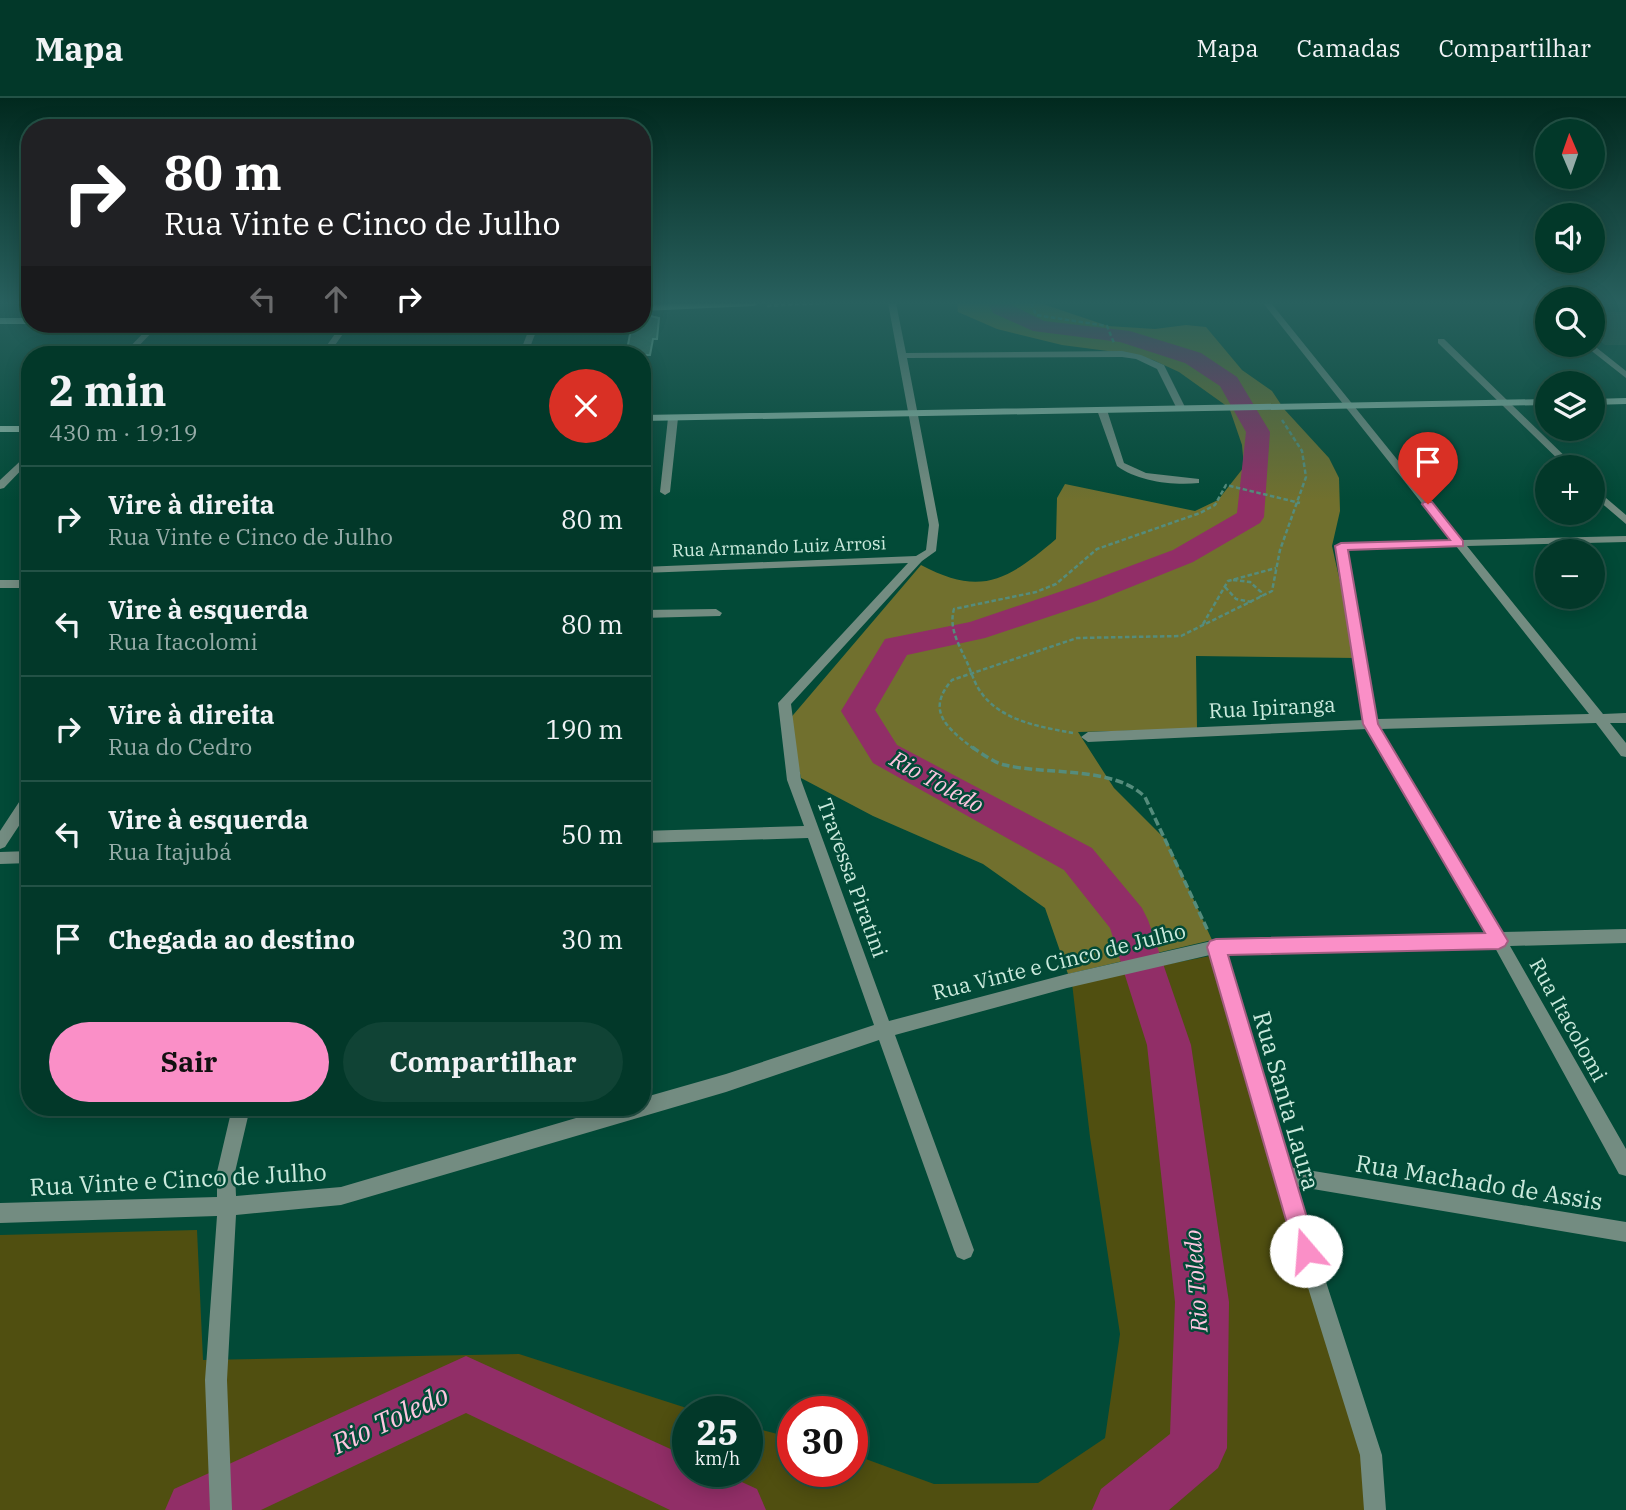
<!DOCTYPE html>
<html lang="pt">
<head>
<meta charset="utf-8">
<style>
  :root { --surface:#023829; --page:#104335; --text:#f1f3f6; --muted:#96aca8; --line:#235246; --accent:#fa8fc7 }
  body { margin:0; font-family:"IBM Plex Serif",serif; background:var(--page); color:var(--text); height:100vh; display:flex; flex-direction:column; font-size:26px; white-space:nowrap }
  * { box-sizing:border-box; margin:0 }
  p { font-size:23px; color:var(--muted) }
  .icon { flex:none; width:38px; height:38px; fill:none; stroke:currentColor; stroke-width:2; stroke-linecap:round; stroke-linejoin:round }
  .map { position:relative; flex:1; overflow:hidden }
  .sheet { position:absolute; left:21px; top:248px; width:630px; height:770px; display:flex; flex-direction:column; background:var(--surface); border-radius:28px; box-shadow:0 4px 18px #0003,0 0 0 2px var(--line) }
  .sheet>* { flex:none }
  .hud { position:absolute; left:21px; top:21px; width:630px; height:214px; border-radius:28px; box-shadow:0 4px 18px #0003,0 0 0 2px var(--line); background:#202124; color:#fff; overflow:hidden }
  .needle { width:46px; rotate:358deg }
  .tools { position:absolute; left:1535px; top:21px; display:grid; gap:14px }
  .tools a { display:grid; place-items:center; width:70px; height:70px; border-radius:50%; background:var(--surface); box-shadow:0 4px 18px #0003,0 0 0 2px var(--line); font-size:35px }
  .speed { position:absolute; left:672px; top:1298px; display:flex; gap:14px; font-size:35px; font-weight:700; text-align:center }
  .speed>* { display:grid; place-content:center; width:91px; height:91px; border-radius:50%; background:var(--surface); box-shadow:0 4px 18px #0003,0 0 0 2px var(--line); line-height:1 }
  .speed small { font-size:18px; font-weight:400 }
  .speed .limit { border:10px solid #d22; background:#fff; color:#111 }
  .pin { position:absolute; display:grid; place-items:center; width:60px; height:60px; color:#fff; margin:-72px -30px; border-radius:50% 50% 50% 0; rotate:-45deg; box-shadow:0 0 7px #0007 }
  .pin .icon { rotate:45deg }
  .me { position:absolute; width:77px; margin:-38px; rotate:342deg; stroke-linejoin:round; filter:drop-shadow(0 0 5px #0008) }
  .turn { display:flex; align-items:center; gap:24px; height:147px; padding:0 28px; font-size:32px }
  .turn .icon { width:91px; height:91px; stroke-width:2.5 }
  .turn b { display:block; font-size:49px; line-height:60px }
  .lanes { display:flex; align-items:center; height:66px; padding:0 28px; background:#0003; justify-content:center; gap:35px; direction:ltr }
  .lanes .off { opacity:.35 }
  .round { display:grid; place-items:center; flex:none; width:74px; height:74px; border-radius:37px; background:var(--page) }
  .overview { display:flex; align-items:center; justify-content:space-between; height:119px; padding:0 28px }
  h1 { font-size:42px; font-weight:700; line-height:52px }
  .cta { display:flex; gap:14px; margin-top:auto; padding:14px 28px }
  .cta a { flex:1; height:80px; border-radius:42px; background:var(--accent); color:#111; font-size:28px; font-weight:700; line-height:80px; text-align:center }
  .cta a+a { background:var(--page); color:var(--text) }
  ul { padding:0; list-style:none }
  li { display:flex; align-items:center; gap:21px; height:105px; padding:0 28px; border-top:2px solid var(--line) }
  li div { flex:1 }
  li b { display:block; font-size:26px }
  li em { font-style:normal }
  header { display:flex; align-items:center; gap:42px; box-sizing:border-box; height:98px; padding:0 35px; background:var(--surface); border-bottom:2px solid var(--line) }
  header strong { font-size:33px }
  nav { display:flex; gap:38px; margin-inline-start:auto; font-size:24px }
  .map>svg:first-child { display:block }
  .built { fill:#1c5342 }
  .green { fill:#504f10 }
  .forest { fill:#71702e }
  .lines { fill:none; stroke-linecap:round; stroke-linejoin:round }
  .river { fill:#912e67; fill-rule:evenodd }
  .building { fill:#45816c; stroke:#7ebba4; stroke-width:2 }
  .path-far1 { stroke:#558c7c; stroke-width:2.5; stroke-dasharray:4.5 2.5; stroke-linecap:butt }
  .path { stroke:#558c7c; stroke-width:3.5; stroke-dasharray:8 3.5; stroke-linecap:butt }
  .street { fill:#738c81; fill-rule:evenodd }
  .secondary { fill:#8fb7a7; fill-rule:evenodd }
  .primary { fill:#a4d8c3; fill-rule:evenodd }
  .route { fill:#fa8fc7; stroke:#a25d81; stroke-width:2 }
  .labels { text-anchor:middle; stroke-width:5; stroke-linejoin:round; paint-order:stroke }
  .far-street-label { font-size:18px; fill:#cbeadd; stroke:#024a37 }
  .street-label { font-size:21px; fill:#cbeadd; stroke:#024a37 }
  .water-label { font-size:23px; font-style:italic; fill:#fdc6e0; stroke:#024a37 }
  .near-street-label { font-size:24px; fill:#cbeadd; stroke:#024a37 }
  .near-water-label { font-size:28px; font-style:italic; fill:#fdc6e0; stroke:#024a37 }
</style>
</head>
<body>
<header>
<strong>Mapa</strong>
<nav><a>Mapa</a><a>Camadas</a><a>Compartilhar</a></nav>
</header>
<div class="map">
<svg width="1626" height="1412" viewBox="0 0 1626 1412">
  <rect width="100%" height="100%" fill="#024a37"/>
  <path class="built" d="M1592,214H1626V247H1605L1593,237Z"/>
  <path class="green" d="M1215,857L1362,1356L1368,1412H0V1137L197,1132L203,1262L519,1256L699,1314H688V1374H747V1328L793,1340V1374H852V1356L934,1386L1038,1385L1105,1340L1120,1236L1090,1039L1072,885Z"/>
  <path class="forest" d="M957,205H1040L1108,228L1155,231L1186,227L1206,229L1242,272L1272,293L1282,308L1228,309L1179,274L1153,262L1123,255L1062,247L997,231L958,214Z
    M1284,311L1329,360L1339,380L1340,413L1332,448L1357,560L1196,558L1197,631L1078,634L1114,690L1167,743L1212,842L1068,876L1045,810L983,766L873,718L801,680L788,623L921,467C981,499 1008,482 1056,441L1057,400L1065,386L1195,413L1218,402L1244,369L1242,347L1230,312Z"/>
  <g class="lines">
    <path class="river" d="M988,205H1008L1044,223L1130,233L1201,255L1237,279L1270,334L1264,419L1260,425L1193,464L1096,503L985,540L907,557L875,612L897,647L1092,750L1142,810L1148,822L1191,947L1229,1204L1227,1350L1218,1370L1169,1412H1092L1101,1391L1170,1336L1175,1204L1147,947L1110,830L1064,772L873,665L841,613L885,541L970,524L1074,489L1173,452L1237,415L1246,334L1220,288L1185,265L1120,244L1033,233L993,215Z
      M466,1258L688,1359V1374H720L757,1391L766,1412H670L466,1315L261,1412H165L174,1391Z"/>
  </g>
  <path class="building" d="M642,216L659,220L657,241H653L650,257H626L632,226H642Z"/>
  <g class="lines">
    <path class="path-far1" d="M1031,205L1036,217L1107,228L1114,245
      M767,208L826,205
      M41,227L96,226
      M1233,482L1250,484L1261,494V499
      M1225,489L1236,501L1252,504
      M1203,526L1228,483L1276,470
      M1073,635C1041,629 1000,623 980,593C973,583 970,569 964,558C957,543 949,528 954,511L1036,494L1056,486L1097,451L1200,415L1215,407L1226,387L1300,405
      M974,651C947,630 925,613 952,582L1077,540L1181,538L1272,493L1280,452L1306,379L1302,353L1282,322"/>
    <path class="path" d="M972,649C981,655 994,665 1005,667C1046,677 1114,668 1145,699L1208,833"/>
    <path class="street" d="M888,205H896L906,255L1122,253L1141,257L1164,267L1186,311L1178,313L1157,271L1136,261L1122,259L907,260L939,427L936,453L922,463L791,606L801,682L889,923L1067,876L1216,842L1486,835L1367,631L1088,644L1081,639L1088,634L1364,622L1336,448L1341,445L1451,442L1263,205H1271L1462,442L1626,438V444L1467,448L1603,616L1626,615V625H1610L1626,645V659L1621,658L1596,625L1380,631L1502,834L1626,831V845L1510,848L1626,1051V1078L1619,1076L1494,848L1226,856L1289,1069L1626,1124V1144L1295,1088L1382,1357L1386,1412H1364L1360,1357L1273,1077L1210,857L1067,890L895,937L974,1152L971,1159L964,1162L957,1159L954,1152L879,942L726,994L341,1107L236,1117L227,1282L232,1412H210L205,1282L217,1118L0,1125V1105L217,1099V1074L232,1010H250L235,1074L236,1098L341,1089L610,1010H642V1000L726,976L874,927L808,740L642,745V733L804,728L787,682L778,605L908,465L642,475V469L916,458L926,452L929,427ZM1456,448L1589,616L1377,621L1347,451Z
      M1532,205H1540L1547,210V216Z
      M152,226H160L130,257H122Z
      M342,226H350L328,257H320Z
      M531,226H539L527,257H519Z
      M1438,241H1444L1576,369H1566L1438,245Z
      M1592,246L1626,273V280L1584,247Z
      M1102,309L1107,312L1124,365L1146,375L1199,381V385C1173,388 1137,383 1117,368L1097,312Z
      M673,317L678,320L670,394L665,397L660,394L668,320Z
      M30,354V363L4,390L0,391V382Z
      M1592,388L1626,417V426L1592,397Z
      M0,482H30V490H0Z
      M716,511L722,515L720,518L642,520V512Z
      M30,694V711L5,749L0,751V733L25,695Z
      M30,753V765L0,766V754Z"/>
    <path class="secondary" d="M1626,300V306L1592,307V301Z
      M1547,301V307L642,323V317Z
      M0,328H30V334H0Z"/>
    <path class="primary" d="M694,205H759L754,208L642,213V207Z
      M0,220H30L31,226H0Z"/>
  </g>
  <linearGradient id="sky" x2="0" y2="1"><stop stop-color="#01291e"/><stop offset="0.51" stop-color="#28605e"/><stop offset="1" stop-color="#28605e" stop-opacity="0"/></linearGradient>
  <rect width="1626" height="402" fill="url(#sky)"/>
  <path class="route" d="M1424,404H1432L1463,443V448L1348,452L1378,626L1508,843L1505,848L1499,851L1228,857L1317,1153L1314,1161L1306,1164L1298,1161L1295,1153L1207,849L1210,843L1216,841L1485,835L1363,626L1335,448L1341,445L1450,442L1422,406Z"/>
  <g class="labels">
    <g class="far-street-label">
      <text transform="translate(779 449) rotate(-2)" y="6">Rua Armando Luiz Arrosi</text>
    </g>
    <g class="street-label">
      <text transform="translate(1272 610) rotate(-3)" y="7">Rua Ipiranga</text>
      <text transform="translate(852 780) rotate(70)" y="7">Travessa Piratini</text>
      <text transform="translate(1059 864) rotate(-14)" y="7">Rua Vinte e Cinco de Julho</text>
      <text transform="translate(1568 922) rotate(61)" y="7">Rua Itacolomi</text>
    </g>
    <g class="water-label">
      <text transform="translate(937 684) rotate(29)" y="8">Rio Toledo</text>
      <text transform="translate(1196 1183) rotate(-94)" y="8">Rio Toledo</text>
    </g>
    <g class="near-street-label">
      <text transform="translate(1286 1003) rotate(74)" y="8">Rua Santa Laura</text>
      <text transform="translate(178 1082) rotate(-3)" y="8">Rua Vinte e Cinco de Julho</text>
      <text transform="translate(1479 1085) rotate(9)" y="8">Rua Machado de Assis</text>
    </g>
    <g class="near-water-label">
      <text transform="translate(390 1321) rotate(-25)" y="10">Rio Toledo</text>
    </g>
  </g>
</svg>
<div class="tools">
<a><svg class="needle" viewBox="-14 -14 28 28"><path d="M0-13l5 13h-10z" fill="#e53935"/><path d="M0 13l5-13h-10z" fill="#96aca8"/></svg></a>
<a><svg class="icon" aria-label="sound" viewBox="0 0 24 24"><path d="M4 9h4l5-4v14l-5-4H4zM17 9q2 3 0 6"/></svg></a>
<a><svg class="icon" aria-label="search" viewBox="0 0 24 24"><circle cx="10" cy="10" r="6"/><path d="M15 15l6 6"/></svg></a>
<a><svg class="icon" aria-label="layers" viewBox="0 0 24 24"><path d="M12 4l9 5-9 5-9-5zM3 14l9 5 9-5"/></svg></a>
<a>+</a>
<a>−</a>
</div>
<div class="speed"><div>25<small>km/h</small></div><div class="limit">30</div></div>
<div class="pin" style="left:1428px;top:406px;background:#d93025"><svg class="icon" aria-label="arrive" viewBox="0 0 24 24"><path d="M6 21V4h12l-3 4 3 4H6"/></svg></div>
<svg class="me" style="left:1306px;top:1153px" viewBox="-20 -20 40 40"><circle r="19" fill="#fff"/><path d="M0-13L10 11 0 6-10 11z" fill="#fa8fc7"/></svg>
<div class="hud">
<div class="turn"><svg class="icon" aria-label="right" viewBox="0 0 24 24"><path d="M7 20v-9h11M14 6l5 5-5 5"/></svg><div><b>80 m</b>Rua Vinte e Cinco de Julho</div></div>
<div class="lanes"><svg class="icon off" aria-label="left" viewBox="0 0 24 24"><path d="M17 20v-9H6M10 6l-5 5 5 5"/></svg><svg class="icon off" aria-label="ahead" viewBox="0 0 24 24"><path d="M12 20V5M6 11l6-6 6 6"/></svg><svg class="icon" aria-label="right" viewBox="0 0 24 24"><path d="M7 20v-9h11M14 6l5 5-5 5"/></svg></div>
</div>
<section class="sheet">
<div class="overview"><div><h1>2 min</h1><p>430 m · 19:19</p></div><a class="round" style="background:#d93025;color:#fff"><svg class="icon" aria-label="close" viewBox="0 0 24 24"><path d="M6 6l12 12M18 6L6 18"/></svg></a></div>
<ul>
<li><svg class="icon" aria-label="right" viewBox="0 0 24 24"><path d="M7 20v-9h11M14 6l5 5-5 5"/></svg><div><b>Vire à direita</b><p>Rua Vinte e Cinco de Julho</p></div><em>80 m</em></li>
<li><svg class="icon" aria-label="left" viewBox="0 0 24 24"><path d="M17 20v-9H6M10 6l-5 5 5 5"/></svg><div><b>Vire à esquerda</b><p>Rua Itacolomi</p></div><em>80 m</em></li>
<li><svg class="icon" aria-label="right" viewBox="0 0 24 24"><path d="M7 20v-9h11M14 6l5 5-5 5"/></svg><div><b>Vire à direita</b><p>Rua do Cedro</p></div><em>190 m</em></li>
<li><svg class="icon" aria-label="left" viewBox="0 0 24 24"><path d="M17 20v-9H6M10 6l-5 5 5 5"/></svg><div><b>Vire à esquerda</b><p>Rua Itajubá</p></div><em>50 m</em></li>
<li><svg class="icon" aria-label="arrive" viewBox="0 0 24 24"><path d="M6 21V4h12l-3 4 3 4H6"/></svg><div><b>Chegada ao destino</b></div><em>30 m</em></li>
</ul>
<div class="cta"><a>Sair</a><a>Compartilhar</a></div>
</section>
</div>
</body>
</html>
